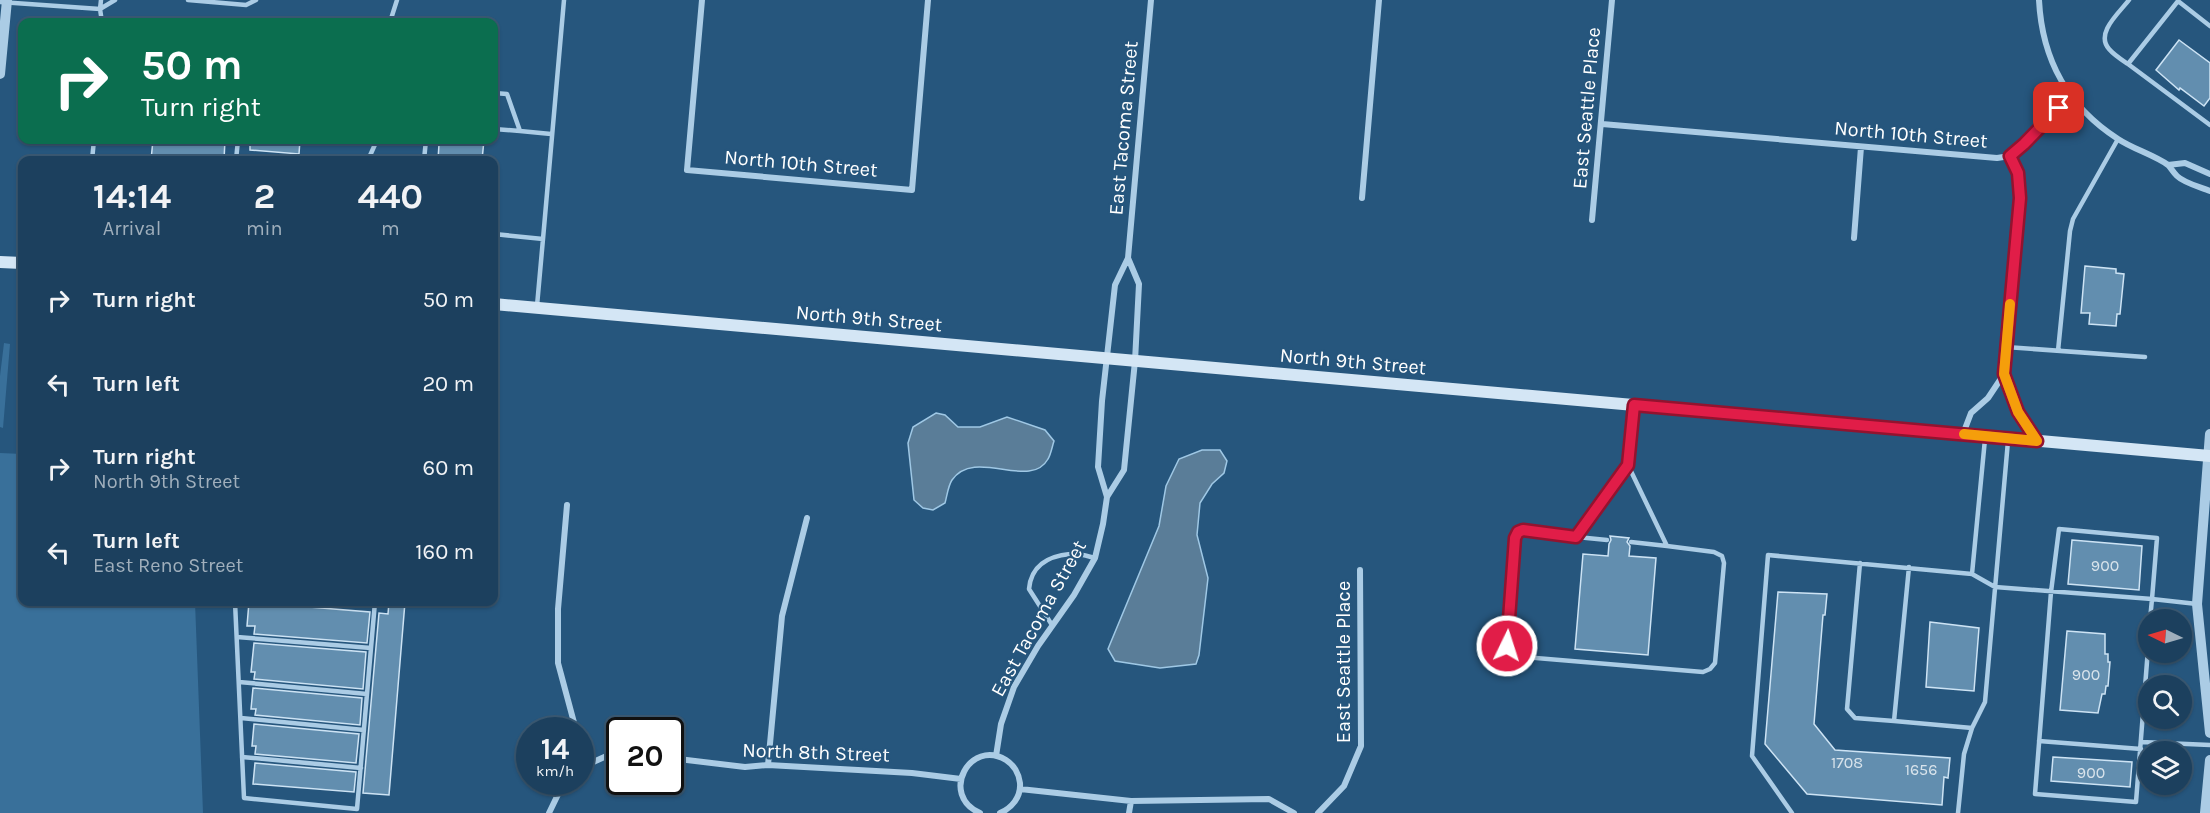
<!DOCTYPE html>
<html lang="en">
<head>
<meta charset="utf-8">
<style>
  :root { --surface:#1c405e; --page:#254764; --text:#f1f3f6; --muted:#a0afbc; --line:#3a5973 }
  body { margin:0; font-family:Karla,sans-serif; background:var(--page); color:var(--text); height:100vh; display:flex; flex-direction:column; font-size:22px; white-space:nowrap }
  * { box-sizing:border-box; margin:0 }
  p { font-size:20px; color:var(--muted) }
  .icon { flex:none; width:33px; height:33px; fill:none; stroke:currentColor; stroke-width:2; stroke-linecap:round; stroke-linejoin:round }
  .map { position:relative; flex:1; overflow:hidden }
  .details { position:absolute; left:18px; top:156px; width:480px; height:450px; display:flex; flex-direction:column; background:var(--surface); border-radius:12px; box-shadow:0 2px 4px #0004,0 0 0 2px var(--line) }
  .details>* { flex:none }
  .banner { position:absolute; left:18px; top:18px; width:480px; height:126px; border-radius:12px; box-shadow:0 2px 4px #0004,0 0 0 2px var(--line); background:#0b6e4f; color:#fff; overflow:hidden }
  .needle { width:39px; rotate:275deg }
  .controls { position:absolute; left:2138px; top:609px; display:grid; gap:12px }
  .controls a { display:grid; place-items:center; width:54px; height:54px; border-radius:50%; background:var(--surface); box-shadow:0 2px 4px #0004,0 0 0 2px var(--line); font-size:30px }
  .speed { position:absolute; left:516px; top:717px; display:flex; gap:12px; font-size:30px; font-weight:700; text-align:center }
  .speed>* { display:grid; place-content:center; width:78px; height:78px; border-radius:50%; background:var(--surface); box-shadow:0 2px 4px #0004,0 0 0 2px var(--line); line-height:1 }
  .speed small { font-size:15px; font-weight:400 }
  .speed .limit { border:3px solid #111; border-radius:9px; background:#fff; color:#111 }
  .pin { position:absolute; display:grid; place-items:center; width:51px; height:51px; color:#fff; margin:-26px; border-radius:12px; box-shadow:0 3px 9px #0006 }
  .me { position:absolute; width:66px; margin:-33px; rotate:4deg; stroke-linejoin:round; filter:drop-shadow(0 0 4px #0008) }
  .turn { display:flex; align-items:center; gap:21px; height:126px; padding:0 24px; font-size:27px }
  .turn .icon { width:78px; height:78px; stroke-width:2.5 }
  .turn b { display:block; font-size:42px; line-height:51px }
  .eta { display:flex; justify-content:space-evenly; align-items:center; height:102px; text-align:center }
  .eta b { font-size:36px; font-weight:700; line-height:42px }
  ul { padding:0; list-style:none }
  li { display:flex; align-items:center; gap:18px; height:84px; padding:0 24px }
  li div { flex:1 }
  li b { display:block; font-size:22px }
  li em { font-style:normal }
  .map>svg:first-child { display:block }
  .green { fill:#39709a }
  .water { fill:#5a7d98; stroke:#9fc8e5; stroke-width:1.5 }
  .building { fill:#628eaf; stroke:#cde3f4; stroke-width:1.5 }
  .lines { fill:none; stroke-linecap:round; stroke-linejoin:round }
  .service { stroke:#abcce5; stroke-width:4.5 }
  .minor { stroke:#abcce5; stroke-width:6 }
  .tertiary { stroke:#abcce5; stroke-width:10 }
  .secondary { stroke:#d4e6f5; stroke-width:12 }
  .route-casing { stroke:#92132f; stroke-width:15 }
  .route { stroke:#e11d48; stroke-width:10 }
  .slow { stroke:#f59e0b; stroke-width:10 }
  .labels { text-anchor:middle; stroke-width:4.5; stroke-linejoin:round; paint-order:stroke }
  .number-label { font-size:16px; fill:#d8e3eb }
  .street-label { font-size:20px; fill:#fff; stroke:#26567d }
</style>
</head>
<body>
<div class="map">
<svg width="2210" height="813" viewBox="0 0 2210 813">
  <rect width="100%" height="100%" fill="#26567d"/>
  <path class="green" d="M4,343L10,344L3,428L0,427V376Z
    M0,453L22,454V602H195L203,813H0Z"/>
  <path class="water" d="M936,413L945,415L958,427H980L1007,417L1045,430L1054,441C1052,447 1051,454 1048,459C1030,491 975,447 952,480C948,486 947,496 945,503L933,510L923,508L914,500L908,443L913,427Z
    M1202,450H1220L1227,461L1224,473L1212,484L1200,503L1197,535L1208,578L1199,655L1196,664L1160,668L1115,661L1108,649L1159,526L1166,486L1179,459Z"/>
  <path class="building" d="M2179,40L2210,63V98L2204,106L2180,88L2179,90L2156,70Z
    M153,140H225L224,160H151Z
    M250,140H300L299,154L250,150Z
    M451,140H484L482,160H438L439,144L451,145Z
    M2085,266L2116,269V273L2124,274L2120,314H2117L2116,326L2089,324L2090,313H2081Z
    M1610,536L1629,538L1627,542L1630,546L1629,556L1656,558L1648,655L1575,649L1583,554L1608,556L1609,544L1611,540Z
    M2072,540L2142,546L2139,590L2068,584Z
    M1778,592L1827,594L1825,615H1823L1814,724L1835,750L1950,758L1948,778L1944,777L1942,805L1807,794L1765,744Z
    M249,602L370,612L367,643L254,634L255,626H247Z
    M389,602H405L389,795L363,793L379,613L388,614Z
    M1930,622L1979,628L1974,691L1926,687Z
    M2067,631L2105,634V654H2108V662H2110L2108,686H2106L2105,694H2102L2098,713L2060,710Z
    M254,643L366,652L363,689L254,679L255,672H251Z
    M253,688L362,698L360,725L255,715L256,709H251Z
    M254,724L359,734L356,763L255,754L256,746H252Z
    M2053,757L2132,762L2130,787L2051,781Z
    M255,763L356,772L354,792L253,784Z"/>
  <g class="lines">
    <path class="service" d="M188,0L246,5L256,0
      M0,2L100,9L102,22
      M100,9L115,0
      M100,9L101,0
      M390,22L397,0
      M2210,26L2178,1L2128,64L2210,125
      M2128,64C2122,60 2114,55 2109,49C2095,33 2119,13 2129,0
      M494,93L507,94L520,131L551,134
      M494,129L520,131
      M92,160L94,140
      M236,160L238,140
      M368,160L377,140
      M424,160L426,140
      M494,234L543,239L537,306
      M543,239L564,0
      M2006,347L2145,357
      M2058,351L2070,231L2073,219L2118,139
      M1628,465L1667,546L1714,552L1722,556L1724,563L1715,663L1710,669L1703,672L1513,656L1509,654L1507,646L1515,538L1518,532L1523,530L1576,537L1628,465L1634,405
      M1577,537L1607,540
      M1631,542L1667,546
      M1860,563L1847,709L1855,718L1894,721
      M1909,567L1894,721L1972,728
      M1972,574L1985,439
      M235,602L244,798L357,809L375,602
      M335,602L375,605
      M1052,625L1029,589C1031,566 1048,556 1070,554C1078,553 1087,556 1095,558
      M237,637L371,648
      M2148,649L2136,802L2035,794L2051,592L2059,529L2157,538L2152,599L2197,604
      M239,682L367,694
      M241,718L364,730
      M2039,741L2141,749
      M2141,742L2210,745
      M242,757L361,768
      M1792,813L1752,756L1768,555L1972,574L1995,587L2152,599L2150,620
      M1958,813L1964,754L1972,728L1985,702L2008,441"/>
    <path class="minor" d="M702,0L687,170L912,190L928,0
      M2039,0C2042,59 2068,107 2118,139C2133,149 2154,155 2168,165C2171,168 2173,172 2177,176C2184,183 2200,187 2210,191
      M1602,124L1997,158L2010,156L2024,144L2071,95
      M2010,156L2018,173L2020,198L2004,374L2018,412L2036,439
      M2168,165L2185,163L2210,174
      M1362,198L1379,0
      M1592,220L1612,0
      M1854,238L1861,147
      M1963,434L1971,413L1988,398L2004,374
      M1107,497L1098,467L1102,401L1115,285L1128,258L1151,0
      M567,505L558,609V663L576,730
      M580,748L585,765
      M996,756L1001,724L1014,687L1038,646L1074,595L1095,558L1103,524L1107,497L1124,470L1135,361L1139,284L1128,258
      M670,758L745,767L768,765L912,773L961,779
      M768,765L782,616L807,518
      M580,768L611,754H620
      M1020,789L1131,801L1269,799L1294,813
      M549,813L564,782
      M980,813C939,795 970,738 1006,760C1014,765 1019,774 1020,783C1021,797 1012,808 1000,813
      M1129,813L1131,801
      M1318,813L1344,786L1361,746L1360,570"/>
    <path class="tertiary" d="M0,74L7,0
      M2210,434L2197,604L2210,733
      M2205,813L2210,760"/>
    <path class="secondary" d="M0,262L22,263
      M494,304L2210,456"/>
  </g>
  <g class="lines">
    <defs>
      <path id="route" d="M1507,646L1515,538L1518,532L1523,530L1576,537L1628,465L1634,405L2037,441L2018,412L2004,374L2020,198L2018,173L2010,156L2024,144L2059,108"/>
    </defs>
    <use href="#route" class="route-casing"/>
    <use href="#route" class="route"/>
    <path class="slow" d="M1964,434L2037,441L2018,412L2004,374L2010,304"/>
  </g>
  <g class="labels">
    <g class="number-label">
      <text x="2105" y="571">900</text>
      <text x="2086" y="680">900</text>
      <text x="1847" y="768">1708</text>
      <text x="1921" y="775">1656</text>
      <text x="2091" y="778">900</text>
    </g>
    <g class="street-label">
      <text transform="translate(1586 108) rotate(-85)" y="7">East Seattle Place</text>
      <text transform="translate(1123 128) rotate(-85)" y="7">East Tacoma Street</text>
      <text transform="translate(1911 134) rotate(5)" y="7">North 10th Street</text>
      <text transform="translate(801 163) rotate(5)" y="7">North 10th Street</text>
      <text transform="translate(869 318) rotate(5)" y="7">North 9th Street</text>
      <text transform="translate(1353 361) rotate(5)" y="7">North 9th Street</text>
      <text transform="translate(1038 618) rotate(-61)" y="7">East Tacoma Street</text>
      <text transform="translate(1343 662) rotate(-90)" y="7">East Seattle Place</text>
      <text transform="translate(816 752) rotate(2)" y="7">North 8th Street</text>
    </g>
  </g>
</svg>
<div class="controls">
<a><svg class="needle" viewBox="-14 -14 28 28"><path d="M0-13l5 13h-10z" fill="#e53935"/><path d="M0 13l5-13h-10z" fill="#a0afbc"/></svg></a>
<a><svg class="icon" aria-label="search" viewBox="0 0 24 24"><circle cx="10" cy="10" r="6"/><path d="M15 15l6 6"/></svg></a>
<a><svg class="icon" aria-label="layers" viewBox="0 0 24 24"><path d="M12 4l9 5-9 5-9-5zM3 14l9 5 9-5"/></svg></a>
</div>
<div class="speed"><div>14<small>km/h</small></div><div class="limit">20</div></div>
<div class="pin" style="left:2059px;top:108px;background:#d93025"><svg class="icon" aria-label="arrive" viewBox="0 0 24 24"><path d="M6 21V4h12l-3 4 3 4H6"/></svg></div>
<svg class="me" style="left:1507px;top:646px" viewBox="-20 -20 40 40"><circle r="17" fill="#e11d48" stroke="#fff" stroke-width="3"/><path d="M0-11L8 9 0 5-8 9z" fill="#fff"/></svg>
<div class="banner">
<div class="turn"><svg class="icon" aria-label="right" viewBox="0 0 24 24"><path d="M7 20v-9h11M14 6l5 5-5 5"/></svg><div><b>50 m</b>Turn right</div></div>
</div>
<section class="details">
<div class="eta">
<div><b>14:14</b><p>Arrival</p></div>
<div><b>2</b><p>min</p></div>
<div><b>440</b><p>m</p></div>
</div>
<ul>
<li><svg class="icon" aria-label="right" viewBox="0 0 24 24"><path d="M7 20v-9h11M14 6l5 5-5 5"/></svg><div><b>Turn right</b></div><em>50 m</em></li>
<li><svg class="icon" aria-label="left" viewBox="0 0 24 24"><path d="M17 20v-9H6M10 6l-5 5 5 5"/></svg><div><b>Turn left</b></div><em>20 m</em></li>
<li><svg class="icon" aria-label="right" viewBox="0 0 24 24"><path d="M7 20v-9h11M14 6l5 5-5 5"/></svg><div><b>Turn right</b><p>North 9th Street</p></div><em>60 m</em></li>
<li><svg class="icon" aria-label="left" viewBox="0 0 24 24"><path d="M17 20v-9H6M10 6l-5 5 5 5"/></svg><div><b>Turn left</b><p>East Reno Street</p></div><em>160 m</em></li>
</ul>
</section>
</div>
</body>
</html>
